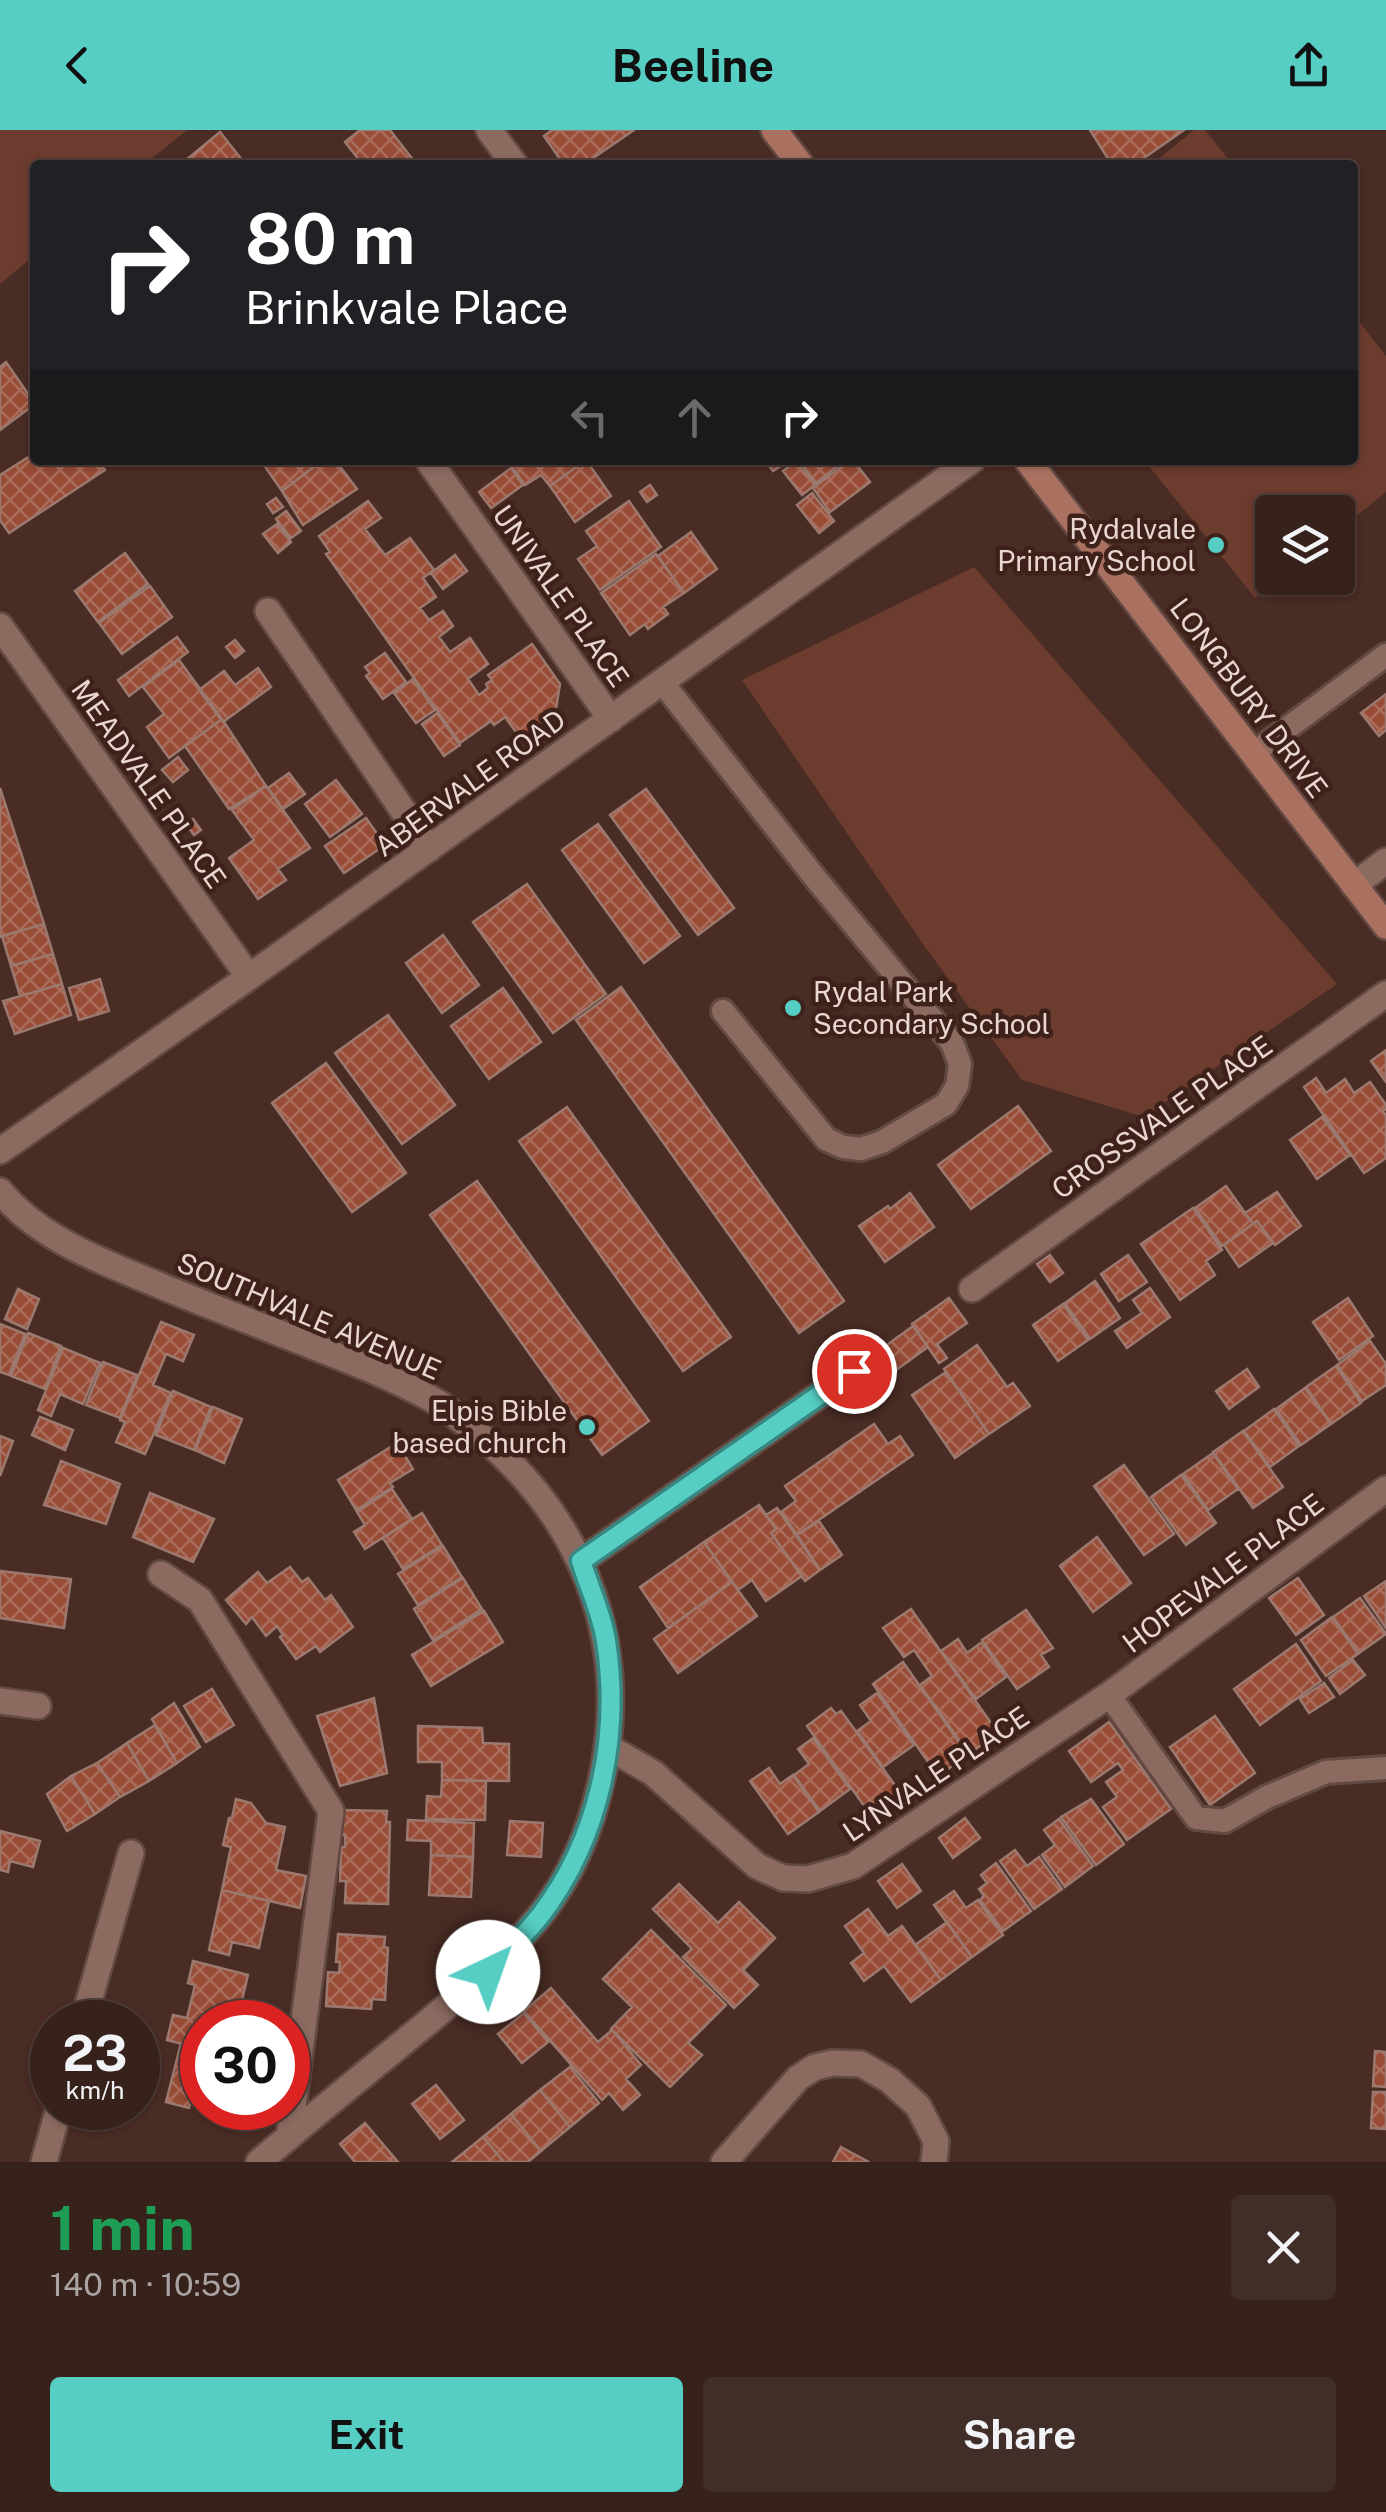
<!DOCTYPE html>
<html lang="en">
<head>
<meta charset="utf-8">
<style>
  :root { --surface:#37211b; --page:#422e28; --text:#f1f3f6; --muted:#aaa3a3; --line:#513e3a; --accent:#56cec3 }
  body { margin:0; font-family:"Public Sans",sans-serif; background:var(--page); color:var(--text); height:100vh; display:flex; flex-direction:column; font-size:38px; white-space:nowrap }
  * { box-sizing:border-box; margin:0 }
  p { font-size:32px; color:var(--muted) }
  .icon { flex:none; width:55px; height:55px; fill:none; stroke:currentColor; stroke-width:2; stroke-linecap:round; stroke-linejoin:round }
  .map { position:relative; height:2032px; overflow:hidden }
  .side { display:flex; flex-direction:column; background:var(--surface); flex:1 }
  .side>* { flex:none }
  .top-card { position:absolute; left:30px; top:30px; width:1328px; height:305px; border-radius:10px; box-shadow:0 2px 8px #0004,0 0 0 2px var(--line); background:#202124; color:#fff; overflow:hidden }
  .controls { position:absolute; left:1255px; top:365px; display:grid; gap:20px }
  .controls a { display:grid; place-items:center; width:100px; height:100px; border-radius:10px; background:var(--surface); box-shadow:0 2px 8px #0004,0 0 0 2px var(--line); font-size:50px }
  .speed { position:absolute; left:30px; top:1870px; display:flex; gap:20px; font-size:50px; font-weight:700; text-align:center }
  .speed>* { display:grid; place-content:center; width:130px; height:130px; border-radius:50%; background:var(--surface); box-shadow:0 2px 8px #0004,0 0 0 2px var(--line); line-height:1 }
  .speed small { font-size:25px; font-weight:400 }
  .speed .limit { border:15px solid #d22; background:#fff; color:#111 }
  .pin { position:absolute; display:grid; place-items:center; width:85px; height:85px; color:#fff; margin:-42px; border:5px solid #fff; border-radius:50%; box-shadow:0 2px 10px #0007 }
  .me { position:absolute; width:110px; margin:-55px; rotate:42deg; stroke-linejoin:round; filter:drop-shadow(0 0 8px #0008) }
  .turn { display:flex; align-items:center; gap:35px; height:210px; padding:0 50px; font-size:45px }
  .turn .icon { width:130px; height:130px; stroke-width:2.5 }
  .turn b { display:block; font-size:70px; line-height:85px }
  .lanes { display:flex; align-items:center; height:95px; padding:0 50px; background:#0003; justify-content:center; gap:50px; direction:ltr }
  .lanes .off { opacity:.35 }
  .round { display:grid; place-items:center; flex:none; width:105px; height:105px; border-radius:10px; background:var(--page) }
  .summary { display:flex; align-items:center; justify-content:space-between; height:170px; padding:0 50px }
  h1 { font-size:60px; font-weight:700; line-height:75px; color:#1e9e55 }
  .action { display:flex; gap:20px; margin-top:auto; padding:20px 50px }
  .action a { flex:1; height:115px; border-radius:10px; background:var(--accent); color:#111; font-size:40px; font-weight:700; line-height:115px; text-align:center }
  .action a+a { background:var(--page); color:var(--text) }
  header { display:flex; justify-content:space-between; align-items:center; height:130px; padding:0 50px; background:var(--accent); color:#111; font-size:45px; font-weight:700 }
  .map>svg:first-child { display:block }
  .grass { fill:#6c3c2e }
  .building { fill:url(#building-cross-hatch); stroke:#9b796f; stroke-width:2.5 }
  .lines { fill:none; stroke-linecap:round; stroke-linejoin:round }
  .lane-casing { stroke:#624a43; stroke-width:28 }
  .street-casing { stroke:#624a43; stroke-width:30 }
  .secondary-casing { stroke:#624a43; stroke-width:30 }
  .lane { stroke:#8b6a60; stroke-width:22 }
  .street { stroke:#8b6a60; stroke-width:25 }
  .secondary { stroke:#aa7161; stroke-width:25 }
  .route-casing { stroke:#38867f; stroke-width:25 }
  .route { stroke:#56cec3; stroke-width:18 }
  .poi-dot { fill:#56cec3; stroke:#3e221a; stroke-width:4 }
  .labels { text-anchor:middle; stroke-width:9; stroke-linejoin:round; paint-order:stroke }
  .poi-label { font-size:28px; fill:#e9d6d0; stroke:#3e221a; text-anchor:end }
  .street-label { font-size:28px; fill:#e9d6d0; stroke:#3e221a }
</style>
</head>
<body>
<header><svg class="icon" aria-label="back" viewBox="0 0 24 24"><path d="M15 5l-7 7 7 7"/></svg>Beeline<svg class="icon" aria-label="share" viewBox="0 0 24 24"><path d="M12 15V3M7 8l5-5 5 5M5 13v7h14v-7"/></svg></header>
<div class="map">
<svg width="1386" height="2032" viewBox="0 0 1386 2032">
  <defs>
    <pattern id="building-cross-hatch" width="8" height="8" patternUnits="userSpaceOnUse" patternTransform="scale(2.5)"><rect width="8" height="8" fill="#984c36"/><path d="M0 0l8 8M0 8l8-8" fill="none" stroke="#ab6d5b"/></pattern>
  </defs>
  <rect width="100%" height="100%" fill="#492c24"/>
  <path class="grass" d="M0,0H187L144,35H35V125L0,154Z
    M1194,0H1205L1233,35H1151Z
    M1353,184L1386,226V362L1338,401V382H1272V448H1280L1255,468L1144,330H1352Z
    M974,437L1337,854L1144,987L1022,950L925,817L742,550Z"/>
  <path class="building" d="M360,0H390L417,35H363L345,12Z
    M552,0H634L583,35H564L544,6Z
    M1090,0H1184L1134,35H1112Z
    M220,2L246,35H180Z
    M6,232L35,274L0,300V237Z
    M35,323V330H98L105,340L9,403L0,390V345Z
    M263,330H323L282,361L261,331Z
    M323,330H335L357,359L303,395L282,361Z
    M507,330H586L550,356L541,345L525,355Z
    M586,330L611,366L575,392L550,356Z
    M765,330H790L773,341Z
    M799,330H845L816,353Z
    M850,330H853L870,352L830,382L813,358Z
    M796,331L815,355L802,365L783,341Z
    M511,338L523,355L491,378L479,362Z
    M650,355L657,365L647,372L640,362Z
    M812,363L834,391L819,403L797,375Z
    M276,368L283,377L273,383L267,374Z
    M368,371L381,388L365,399L385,425L410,408L434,440L423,448L436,467L420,478L429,490L443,481L453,496L439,507L450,522L470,508L488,534L468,549L479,565L488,558L486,554L492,550L488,545L532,514L560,554L555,585L521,609L505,587L494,595L491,591L460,613L326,424L330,422L319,406Z
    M629,371L661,417L600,460L578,429L597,416L586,401Z
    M286,381L301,401L291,408L276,389Z
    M277,394L291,412L278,423L263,404Z
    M691,402L717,439L684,463L658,426Z
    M125,423L148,454L98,492L75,461Z
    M656,424L684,463L663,477L668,484L648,499L645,494L630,505L601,463Z
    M455,425L467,441L443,459L431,443Z
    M150,456L172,487L122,524L99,493Z
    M177,507L188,522L129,566L118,550Z
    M235,510L244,521L235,528L226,517Z
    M385,523L406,552L383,569L366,546L370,543L365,537Z
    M179,530L222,589L169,628L147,597L164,584L143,557Z
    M258,538L271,557L223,592L199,560L224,541L235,555Z
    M413,549L435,580L416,593L394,563Z
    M1386,564V600L1379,606L1361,583Z
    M437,583L460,615L444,626L422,594Z
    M222,589L266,656L229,679L185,616Z
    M178,627L188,640L173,652L162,640Z
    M289,643L305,664L283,679L268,658Z
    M336,650L362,684L330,707L305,674Z
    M266,656L310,718L278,739L286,750L258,769L229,728L254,710L232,680Z
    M0,658L44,794L0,807Z
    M646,659L734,778L698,805L610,685Z
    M366,688L385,715L344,743L325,716Z
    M193,689L201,700L194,705L186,694Z
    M598,694L680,806L644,833L562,720Z
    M527,754L606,864L553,903L473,792Z
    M44,794L53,824L11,836L2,806Z
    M443,805L479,855L442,883L406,833Z
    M53,824L62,854L20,866L11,836Z
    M100,849L109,881L79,890L69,858Z
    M62,854L71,885L15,904L3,871Z
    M621,857L844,1171L799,1203L576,890Z
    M503,858L541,912L489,949L451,896Z
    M388,885L455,975L402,1014L335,923Z
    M1386,920V952L1371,931Z
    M326,933L406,1043L352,1082L272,973Z
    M1316,948L1326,963L1345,949L1354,963L1370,952L1386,975V979L1383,981L1386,986V1028L1364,1043L1304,957Z
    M1018,976L1051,1021L971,1079L938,1035Z
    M567,977L731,1207L683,1241L519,1011Z
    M1322,987L1350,1025L1317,1049L1290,1010Z
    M477,1051L649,1291L602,1325L430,1085Z
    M1226,1056L1253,1094L1222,1116L1195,1078Z
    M1277,1062L1301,1096L1275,1115L1257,1091L1253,1094L1245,1083Z
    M910,1063L934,1097L885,1132L859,1096L888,1076L890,1079Z
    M1193,1078L1222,1120L1206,1131L1215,1145L1180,1170L1141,1114Z
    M1257,1091L1273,1113L1239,1137L1224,1115Z
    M1050,1125L1063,1143L1050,1152L1037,1134Z
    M1128,1125L1147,1152L1119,1171L1101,1144Z
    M1095,1151L1120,1188L1090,1209L1065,1173Z
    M1150,1158L1170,1187L1127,1218L1115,1201L1142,1183L1133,1170Z
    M18,1159L39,1169L27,1199L5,1189Z
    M949,1168L967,1193L937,1214L947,1228L939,1233L912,1194Z
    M1348,1168L1373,1206L1339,1230L1313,1192Z
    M1063,1174L1088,1210L1058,1231L1033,1195Z
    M161,1192L194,1205L183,1231L166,1224L153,1255L171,1263L145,1324L116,1312L125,1292L120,1290Z
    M0,1194L25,1204L9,1245L0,1242Z
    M913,1196L928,1217L881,1251L866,1230Z
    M28,1203L61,1216L45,1259L11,1246Z
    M1370,1211L1386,1234V1255L1362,1271L1337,1235Z
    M977,1215L1007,1257L1013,1253L1030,1276L989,1304L944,1239Z
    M63,1218L100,1233L83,1274L60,1264L51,1286L38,1280Z
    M103,1232L137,1245L120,1288L86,1275Z
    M1336,1236L1361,1273L1331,1294L1306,1257Z
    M1247,1239L1259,1257L1229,1279L1216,1261Z
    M946,1242L989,1304L955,1328L912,1265Z
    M1305,1258L1331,1294L1301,1315L1276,1279Z
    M173,1261L211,1277L194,1320L156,1305Z
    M213,1277L242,1289L224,1333L195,1320Z
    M1274,1279L1299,1316L1270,1337L1244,1301Z
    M40,1287L73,1300L65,1320L32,1305Z
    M874,1294L888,1314L900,1306L913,1325L797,1405L781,1382L796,1371L785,1356Z
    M1243,1301L1283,1357L1253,1378L1213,1322Z
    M0,1306L13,1311L0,1346Z
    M397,1313L413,1339L390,1353L393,1357L356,1380L338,1350Z
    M1213,1323L1238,1359L1208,1380L1183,1344Z
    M61,1331L120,1354L106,1394L44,1375Z
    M1124,1335L1174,1404L1144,1425L1094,1356Z
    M1181,1345L1216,1393L1186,1415L1151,1367Z
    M392,1359L412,1389L365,1419L354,1402L365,1395L357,1382Z
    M150,1363L214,1389L193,1432L133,1407Z
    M759,1375L776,1399L771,1403L802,1446L766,1471L752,1450L738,1460L704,1412Z
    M777,1378L820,1440L805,1451L771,1403L776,1399L766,1385Z
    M422,1383L442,1415L403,1439L383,1408Z
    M819,1391L842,1425L820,1440L797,1405Z
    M1097,1407L1131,1453L1093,1482L1060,1436Z
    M704,1412L732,1452L668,1498L640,1457Z
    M443,1416L462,1447L418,1475L398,1444Z
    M290,1437L302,1452L308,1448L325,1470L331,1465L353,1497L320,1522L316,1516L296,1529L280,1507L283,1505L277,1496L266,1506L252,1487L246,1494L226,1470L258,1442L267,1453Z
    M0,1441L71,1449L64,1498L0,1488Z
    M463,1448L482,1479L433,1510L414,1479Z
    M1298,1448L1324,1485L1296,1505L1269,1468Z
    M1386,1451V1498L1364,1466Z
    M732,1452L757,1486L678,1543L654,1509Z
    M1360,1468L1386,1504L1359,1523L1333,1487Z
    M911,1479L998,1603L969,1624L920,1555L932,1546L914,1520L904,1527L883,1498Z
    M1026,1480L1053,1518L1041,1525L1049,1537L1017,1559L982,1510Z
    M484,1481L503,1512L431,1556L412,1525Z
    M1332,1487L1358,1524L1326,1546L1301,1510Z
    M958,1509L967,1523L982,1512L1006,1547L976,1569L941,1521Z
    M1296,1514L1321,1551L1260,1595L1234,1559Z
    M1353,1530L1365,1545L1340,1564L1329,1548Z
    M903,1532L968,1625L938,1646L873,1554Z
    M1324,1553L1334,1567L1309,1583L1300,1569Z
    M212,1559L234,1595L206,1612L184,1576Z
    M877,1563L914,1615L883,1637L857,1601L871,1591L860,1575Z
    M374,1568L387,1643L340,1656L317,1586Z
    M174,1573L200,1617L177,1633L152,1589Z
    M831,1578L836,1584L841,1581L900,1662L870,1684L807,1596Z
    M1215,1586L1255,1643L1210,1675L1170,1617Z
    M1109,1592L1171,1679L1127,1710L1103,1677L1117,1667L1106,1652L1123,1640L1118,1633L1091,1652L1069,1621Z
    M155,1595L177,1633L149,1651L127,1613Z
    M418,1596L482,1598L483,1613L509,1614V1651L442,1650V1632H418Z
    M813,1608L850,1659L820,1681L794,1645L809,1634L798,1619Z
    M127,1613L149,1651L120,1667L97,1633Z
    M97,1633L120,1667L95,1684L71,1646Z
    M769,1638L780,1654L793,1645L819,1682L788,1704L750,1651Z
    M71,1646L95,1684L67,1701L47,1664Z
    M442,1650L486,1651L485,1690L426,1689L427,1666L441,1667Z
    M236,1669L251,1673L266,1693L285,1697L276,1740L306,1746L300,1778L222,1760L231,1717L223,1715L229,1688H232Z
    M1091,1669L1124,1714L1096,1735L1061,1687Z
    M342,1680L387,1681L386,1692H390L388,1774L345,1773L346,1751H340L341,1717H345V1705H341Z
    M965,1688L980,1708L953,1728L939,1708Z
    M1059,1689L1093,1736L1065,1757L1042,1725L1055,1715L1044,1700Z
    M408,1690L474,1693L473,1727L431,1725V1711L407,1710Z
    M510,1691L543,1693L541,1727L507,1725Z
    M0,1701L40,1711L33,1737L10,1731L8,1742L0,1740Z
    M1015,1720L1027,1736L1039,1727L1062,1759L1034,1779L1000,1731Z
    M431,1725L473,1727L471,1767L429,1765Z
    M996,1733L1031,1781L1003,1801L980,1770L984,1766L979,1759L987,1753L981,1745Z
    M902,1734L921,1761L897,1778L878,1751Z
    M679,1754L718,1793L739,1772L775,1808L743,1840L758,1855L734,1878L683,1827L692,1819L653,1779Z
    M222,1760L269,1771L259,1818L232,1812L229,1825L209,1820Z
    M954,1761L966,1778L978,1770L1003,1805L972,1827L934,1775Z
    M868,1779L888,1806L902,1796L941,1850L911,1872L884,1836L864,1851L851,1833L864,1823L845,1796Z
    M947,1792L972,1827L941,1850L915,1815Z
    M651,1800L726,1875L688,1913L702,1925L670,1957L611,1899L632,1877L603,1849Z
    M338,1804L385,1807L384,1817L388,1818L385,1870L372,1869L371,1879L326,1876L328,1842L339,1843L340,1832H336Z
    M193,1831L248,1845L237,1891L241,1892H202V1919L167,1910L173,1885L187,1888L195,1855L188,1853Z
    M551,1858L598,1912L612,1900L641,1935L626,1949L640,1965L623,1980L609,1963L602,1970L524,1881Z
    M524,1883L548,1912L522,1933L498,1904Z
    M181,1913L202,1919V1966L193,1964L189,1978L166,1972Z
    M1375,1921L1386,1922V1957L1373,1956Z
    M570,1937L599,1973L570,1997L540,1960Z
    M436,1955L464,1990L440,2009L412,1974Z
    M540,1960L570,1997L541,2021L511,1984Z
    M1373,1962H1386V1999L1371,1998Z
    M511,1984L541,2021L528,2032H504L483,2007Z
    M365,1993L398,2032H355L340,2014Z
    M483,2007L504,2032H452Z
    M841,2017L869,2032H833Z"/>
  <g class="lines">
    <defs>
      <path id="lane" d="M662,552L816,749L952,913L960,934L957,956L946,974L882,1012L861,1019L843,1017L826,1009L723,881
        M1254,623L1386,525
        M1109,1565L1196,1688L1225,1691L1267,1667L1326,1642L1386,1638"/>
      <path id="street" d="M489,0L515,35
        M428,330L611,589
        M268,481L429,719
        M0,496L249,847
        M1354,755L1386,731
        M0,1021L249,847L972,330
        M0,1061C40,1110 104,1132 161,1156C231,1185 302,1211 372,1240C394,1250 419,1261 440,1274C453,1282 464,1293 476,1302C579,1385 629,1505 604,1637C594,1692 574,1744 538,1788C499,1835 452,1872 405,1911C356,1951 307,1991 259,2032
        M972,1159L1386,864
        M581,1431L854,1241
        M161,1444L200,1470L331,1681L289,2007
        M0,1571L38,1576
        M608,1617L653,1643L757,1736L783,1748L808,1749L853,1736L1109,1565L1386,1359
        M83,1892L131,1723
        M44,2032L59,1978
        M724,2032L798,1948L815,1937L833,1933L861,1934L889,1950L918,1976L936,2011L934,2032"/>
      <path id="secondary" d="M774,0L801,35
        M1027,330L1386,796"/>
    </defs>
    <use href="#lane" class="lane-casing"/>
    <use href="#street" class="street-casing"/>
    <use href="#secondary" class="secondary-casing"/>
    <use href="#lane" class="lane"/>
    <use href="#street" class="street"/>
    <use href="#secondary" class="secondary"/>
  </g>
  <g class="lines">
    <defs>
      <path id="route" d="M488,1842C505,1824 524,1806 540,1786C599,1709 621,1607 606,1511C602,1484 589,1457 581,1431L854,1241"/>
    </defs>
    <use href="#route" class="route-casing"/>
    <use href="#route" class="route"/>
  </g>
  <g class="poi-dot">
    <circle cx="1216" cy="415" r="10"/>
    <circle cx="793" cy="878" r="10"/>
    <circle cx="587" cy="1297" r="10"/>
  </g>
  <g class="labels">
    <g class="poi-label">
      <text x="1196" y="409">Rydalvale<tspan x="1196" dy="32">Primary School</tspan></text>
      <text x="813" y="872" text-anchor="start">Rydal Park<tspan x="813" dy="32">Secondary School</tspan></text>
      <text x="567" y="1291">Elpis Bible<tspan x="567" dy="32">based church</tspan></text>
    </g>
    <g class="street-label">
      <text transform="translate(561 466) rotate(55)" y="10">UNIVALE PLACE</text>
      <text transform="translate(1249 568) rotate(53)" y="10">LONGBURY DRIVE</text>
      <text transform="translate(470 653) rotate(-36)" y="10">ABERVALE ROAD</text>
      <text transform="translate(149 654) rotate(55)" y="10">MEADVALE PLACE</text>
      <text transform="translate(1162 987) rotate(-35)" y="10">CROSSVALE PLACE</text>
      <text transform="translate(309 1186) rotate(23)" y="10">SOUTHVALE AVENUE</text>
      <text transform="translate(1223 1443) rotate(-37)" y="10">HOPEVALE PLACE</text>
      <text transform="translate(936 1644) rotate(-34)" y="10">LYNVALE PLACE</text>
    </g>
  </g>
</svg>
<div class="controls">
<a><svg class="icon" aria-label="layers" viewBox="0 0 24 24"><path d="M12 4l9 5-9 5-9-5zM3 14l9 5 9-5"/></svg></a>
</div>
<div class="speed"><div>23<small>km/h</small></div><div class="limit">30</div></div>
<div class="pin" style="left:854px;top:1241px;background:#d93025"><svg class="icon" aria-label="arrive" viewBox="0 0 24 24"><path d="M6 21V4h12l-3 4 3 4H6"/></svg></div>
<svg class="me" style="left:488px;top:1842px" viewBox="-20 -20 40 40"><circle r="19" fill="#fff"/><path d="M0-13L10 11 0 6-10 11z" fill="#56cec3"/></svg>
<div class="top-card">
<div class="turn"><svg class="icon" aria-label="right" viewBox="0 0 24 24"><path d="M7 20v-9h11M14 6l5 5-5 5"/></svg><div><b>80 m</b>Brinkvale Place</div></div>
<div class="lanes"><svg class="icon off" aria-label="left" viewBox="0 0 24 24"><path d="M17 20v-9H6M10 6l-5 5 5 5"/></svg><svg class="icon off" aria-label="ahead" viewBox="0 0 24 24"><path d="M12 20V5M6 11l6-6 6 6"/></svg><svg class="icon" aria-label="right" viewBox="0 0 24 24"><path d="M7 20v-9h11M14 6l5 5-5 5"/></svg></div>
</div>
</div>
<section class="side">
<div class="summary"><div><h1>1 min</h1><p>140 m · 10:59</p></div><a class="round"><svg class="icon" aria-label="close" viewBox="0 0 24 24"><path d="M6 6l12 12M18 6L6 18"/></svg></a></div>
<div class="action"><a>Exit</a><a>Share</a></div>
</section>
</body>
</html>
